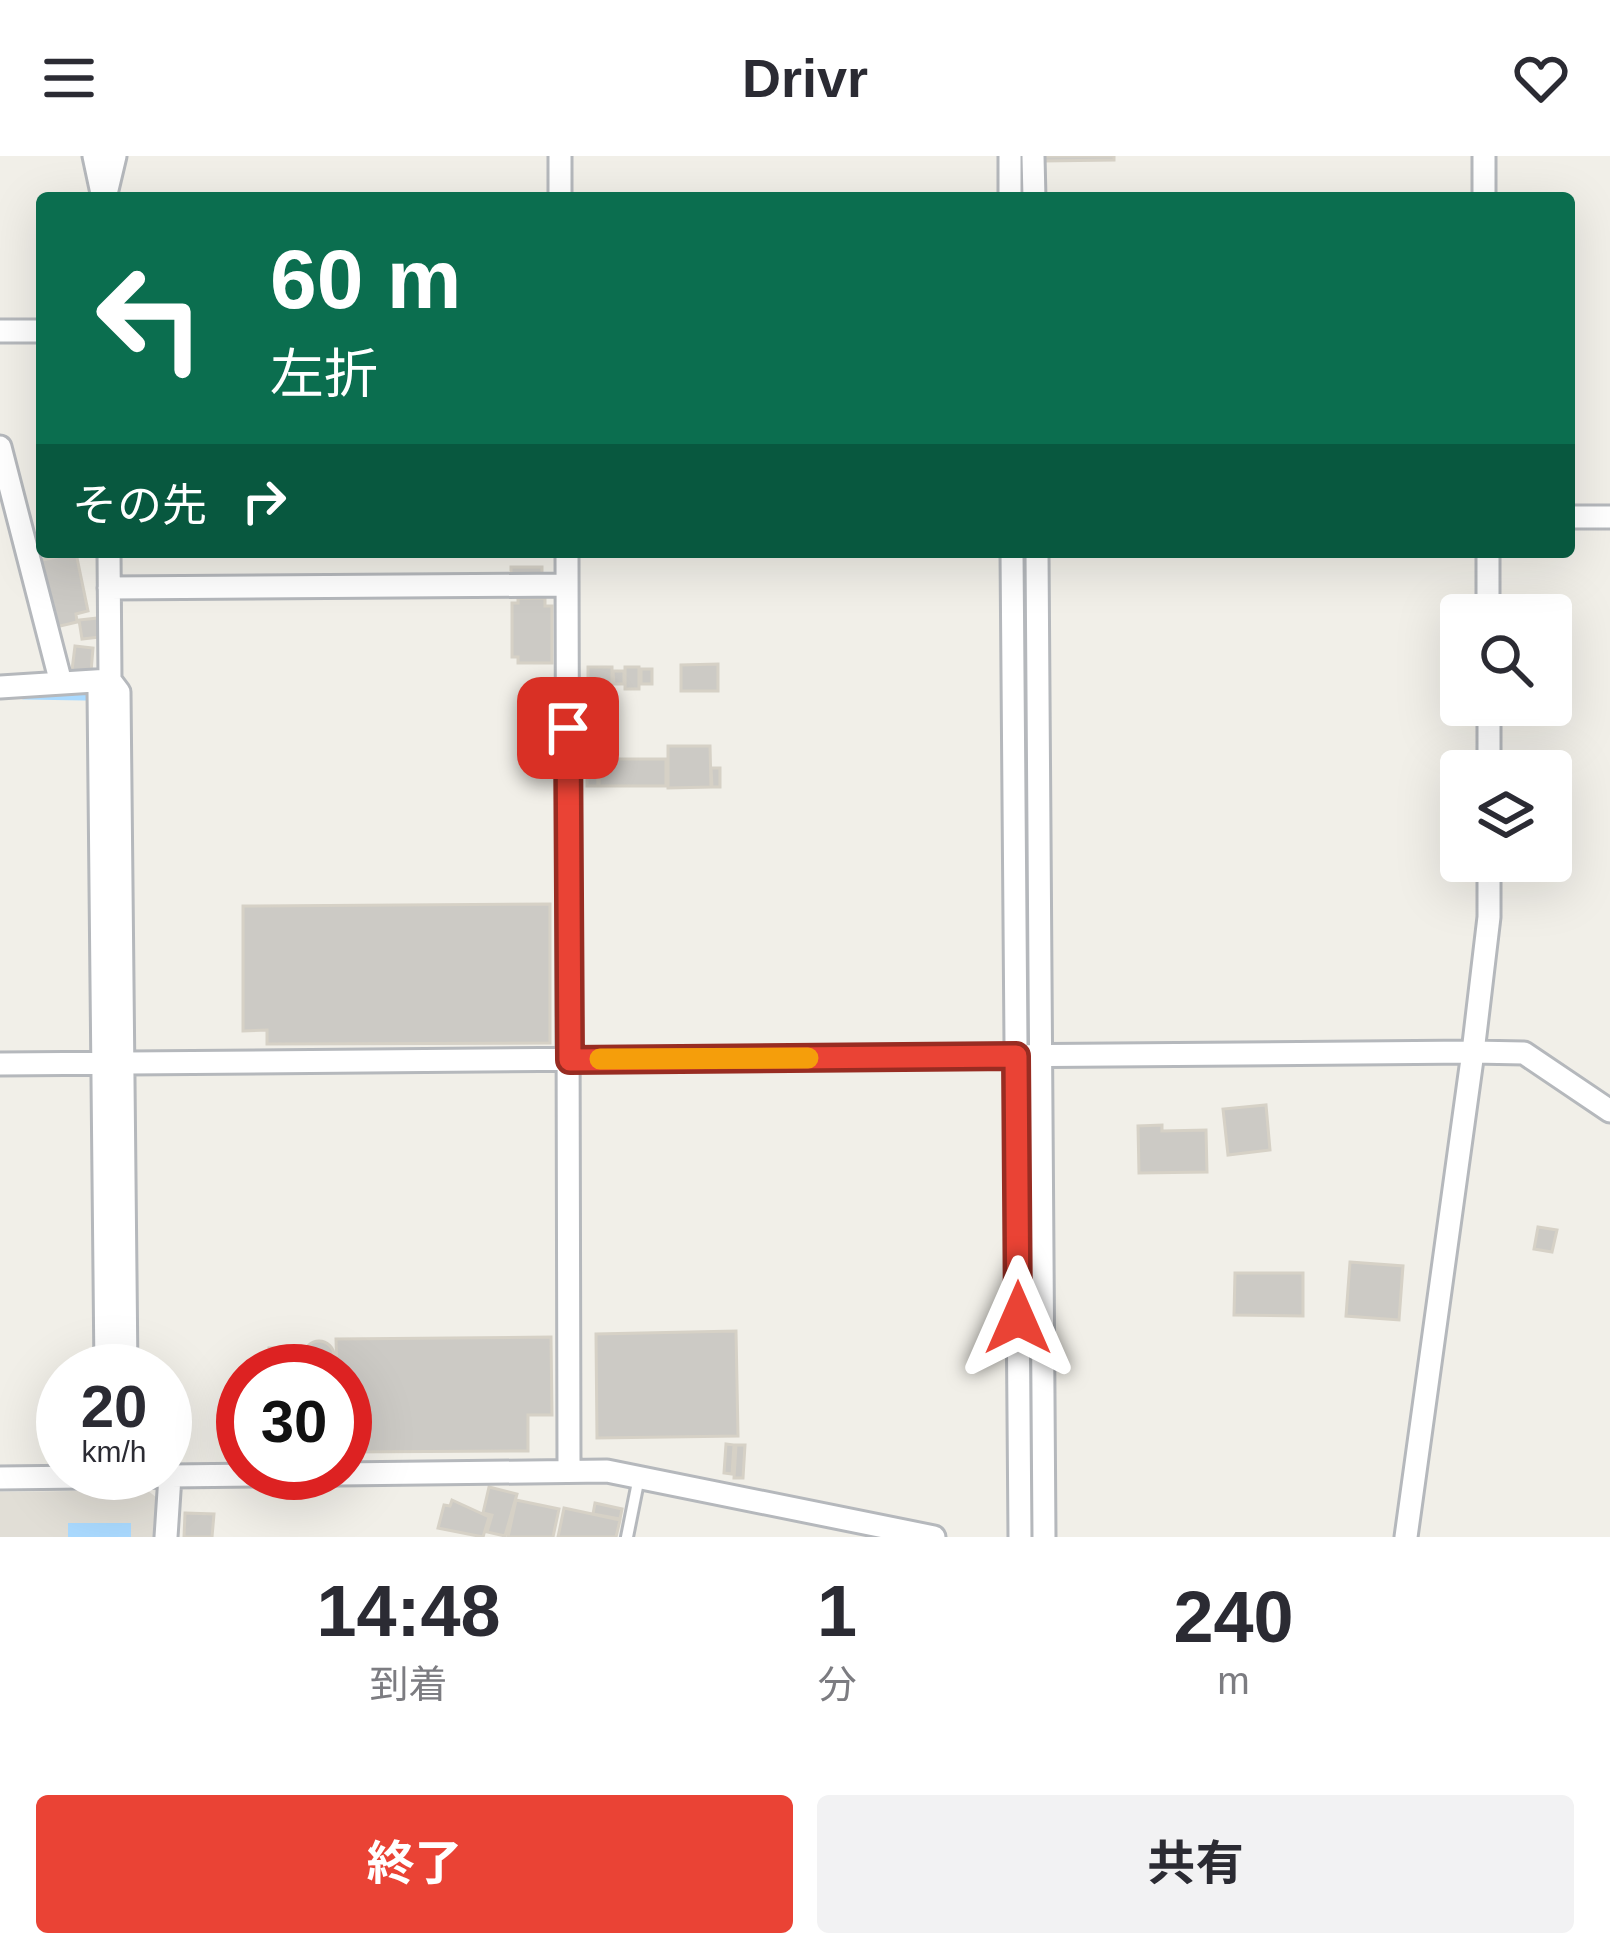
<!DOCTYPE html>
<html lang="ja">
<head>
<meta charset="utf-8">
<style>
  :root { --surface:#fff; --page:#f2f2f3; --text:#2b2b33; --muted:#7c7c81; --accent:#ea4335 }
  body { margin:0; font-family:Helvetica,"Noto Sans JP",sans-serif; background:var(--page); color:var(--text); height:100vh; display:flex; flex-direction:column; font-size:45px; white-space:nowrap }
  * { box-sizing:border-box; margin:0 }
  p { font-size:39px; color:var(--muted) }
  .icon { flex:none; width:66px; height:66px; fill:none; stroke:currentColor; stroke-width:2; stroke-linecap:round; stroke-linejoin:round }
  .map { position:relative; height:1381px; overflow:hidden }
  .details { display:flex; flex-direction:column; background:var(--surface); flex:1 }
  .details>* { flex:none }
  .guide { position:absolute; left:36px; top:36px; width:1539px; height:366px; border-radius:12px; box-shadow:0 12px 48px #0002; background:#0b6e4f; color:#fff; overflow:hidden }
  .fabs { position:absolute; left:1440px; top:438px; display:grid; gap:24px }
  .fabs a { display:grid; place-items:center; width:132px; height:132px; border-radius:12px; background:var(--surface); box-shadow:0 12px 48px #0002; font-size:60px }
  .speed { position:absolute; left:36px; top:1188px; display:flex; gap:24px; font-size:60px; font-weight:700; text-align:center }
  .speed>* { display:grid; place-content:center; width:156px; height:156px; border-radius:50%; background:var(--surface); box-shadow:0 12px 48px #0002; line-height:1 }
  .speed small { font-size:30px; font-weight:400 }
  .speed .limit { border:18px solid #d22; background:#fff; color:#111 }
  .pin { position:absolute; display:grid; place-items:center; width:102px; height:102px; color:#fff; margin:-51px; border-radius:24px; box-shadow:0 6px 18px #0006 }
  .me { position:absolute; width:132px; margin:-66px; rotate:0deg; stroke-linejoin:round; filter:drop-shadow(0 0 9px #0008) }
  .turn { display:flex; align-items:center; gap:42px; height:252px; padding:0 36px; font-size:54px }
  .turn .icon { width:156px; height:156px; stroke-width:2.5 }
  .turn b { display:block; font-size:84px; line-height:102px }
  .then { display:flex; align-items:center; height:114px; padding:0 36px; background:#0003; gap:24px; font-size:45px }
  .eta { display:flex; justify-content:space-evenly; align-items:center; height:204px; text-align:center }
  .eta b { font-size:72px; font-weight:700; line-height:84px }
  .action { display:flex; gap:24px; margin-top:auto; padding:24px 36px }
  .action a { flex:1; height:138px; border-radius:12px; background:var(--accent); color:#fff; font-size:48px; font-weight:700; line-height:138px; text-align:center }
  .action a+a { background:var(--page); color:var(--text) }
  header { display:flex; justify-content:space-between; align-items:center; height:156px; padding:0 36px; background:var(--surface); font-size:54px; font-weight:700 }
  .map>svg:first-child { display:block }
  .education { fill:#e1ded6 }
  .water { fill:#aadaff }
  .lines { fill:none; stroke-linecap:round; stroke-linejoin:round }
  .stream { stroke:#aadaff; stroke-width:9 }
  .building { fill:#cccac5; stroke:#d6d1c6; stroke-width:3 }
  .lane-casing { stroke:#b5b8bc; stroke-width:16 }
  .street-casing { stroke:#b5b8bc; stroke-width:27 }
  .lane { stroke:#fff; stroke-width:10 }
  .street { stroke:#fff; stroke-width:21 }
  .route-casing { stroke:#982c22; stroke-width:30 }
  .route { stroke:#ea4335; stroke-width:21 }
  .slow { stroke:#f59e0b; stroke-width:21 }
</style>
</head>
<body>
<header><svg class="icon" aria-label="menu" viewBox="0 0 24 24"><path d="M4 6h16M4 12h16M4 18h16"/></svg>Drivr<svg class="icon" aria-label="heart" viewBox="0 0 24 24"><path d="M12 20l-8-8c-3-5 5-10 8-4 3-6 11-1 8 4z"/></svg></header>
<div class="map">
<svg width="1610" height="1381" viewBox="0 0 1610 1381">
  <rect width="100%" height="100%" fill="#f1efe8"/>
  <path class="education" d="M147,1334L157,1342L156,1381H0V1336Z"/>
  <path class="water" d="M68,1367H131V1381H68Z"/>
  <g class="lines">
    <path class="stream" d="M1022,0V42
      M1025,396L1029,879
      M24,539L85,540
      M1029,915L1033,1379"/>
  </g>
  <path class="building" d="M1044,0H1114V4L1044,5Z
    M76,397L88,455L76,458L77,466L56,471L42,404Z
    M511,411H542V420H511Z
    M518,442H545V450H552V507H518V501H512V447H518Z
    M98,462L100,481L82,483L79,464Z
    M75,490L93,492L91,516L72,514Z
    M718,508V535H681V509Z
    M588,511H612V530H598V553H588Z
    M625,511H639V533H625Z
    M641,513H652V528H641Z
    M613,515H624V528H614Z
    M668,590H710L711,631L668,632Z
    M599,603H666V630H599Z
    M597,605L598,630H587V606Z
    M711,612H720V631H712Z
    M550,748V887L267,888V874L243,875V750Z
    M1266,949L1270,994L1228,999L1223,953Z
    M1162,969V975L1206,974L1207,1016L1139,1017L1138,970Z
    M1538,1071L1557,1074L1552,1096L1534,1093Z
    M1350,1106L1403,1110L1399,1164L1346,1160Z
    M1235,1117H1303V1160L1234,1159Z
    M736,1175L738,1280L597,1282L596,1178Z
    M551,1181L552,1259H528V1295L345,1296V1215H337L336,1183Z
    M304 1200a15 15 0 1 1 30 0a15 15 0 1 1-30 0Z
    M269,1192H287V1215H269Z
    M726,1288L734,1289L732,1318L724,1317Z
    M736,1289H745L743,1322H734Z
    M489,1331L517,1338L505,1380L487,1376L492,1359L483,1357Z
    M452,1344L489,1361L483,1381L438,1372L444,1349L450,1350Z
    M516,1344L559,1353L553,1381H508Z
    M595,1347L622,1353L620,1363L593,1358Z
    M564,1352L620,1364L616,1381H558Z
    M185,1357L214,1358L212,1381H184Z"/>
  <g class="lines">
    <defs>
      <path id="lane" d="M627,1381L639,1321"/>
      <path id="street" d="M94,0L103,42
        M1010,0V42
        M1033,0L1034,42
        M1484,0V42
        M105,42L115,0
        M560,42V0
        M0,175H42
        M0,291L61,527
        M1569,361H1610
        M109,396L110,524L119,536L126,1215
        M567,396L569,1315
        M1012,396L1020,1381
        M1037,396L1044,1381
        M1488,396V459
        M109,432L567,429
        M0,531L110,524
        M1489,549V615
        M0,908L1473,896L1524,897L1610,955
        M106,1215L99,535L110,524
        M0,1322L607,1315L934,1381
        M166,1381L170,1320
        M1406,1381L1473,896L1489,761V705"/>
    </defs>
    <use href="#lane" class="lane-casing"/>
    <use href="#street" class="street-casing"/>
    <use href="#lane" class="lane"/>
    <use href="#street" class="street"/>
  </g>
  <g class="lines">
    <defs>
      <path id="route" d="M568,572L570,904L1016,900L1018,1162"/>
    </defs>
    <use href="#route" class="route-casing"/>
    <use href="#route" class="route"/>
    <path class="slow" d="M600,903L808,902"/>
  </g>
</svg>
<div class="fabs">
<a><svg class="icon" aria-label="search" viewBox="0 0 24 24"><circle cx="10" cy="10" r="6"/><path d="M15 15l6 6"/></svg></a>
<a><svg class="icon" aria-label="layers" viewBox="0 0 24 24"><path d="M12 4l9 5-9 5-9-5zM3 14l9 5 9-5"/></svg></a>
</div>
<div class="speed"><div>20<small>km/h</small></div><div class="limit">30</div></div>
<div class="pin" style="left:568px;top:572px;background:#d93025"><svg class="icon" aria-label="arrive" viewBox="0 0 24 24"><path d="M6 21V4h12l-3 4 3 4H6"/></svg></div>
<svg class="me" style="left:1018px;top:1162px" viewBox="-20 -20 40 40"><path d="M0-17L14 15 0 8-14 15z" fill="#ea4335" stroke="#fff" stroke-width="4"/></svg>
<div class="guide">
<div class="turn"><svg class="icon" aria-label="left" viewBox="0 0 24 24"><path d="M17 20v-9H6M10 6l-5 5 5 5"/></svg><div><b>60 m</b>左折</div></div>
<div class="then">その先<svg class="icon" aria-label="right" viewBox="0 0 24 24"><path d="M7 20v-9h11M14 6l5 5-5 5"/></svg></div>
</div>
</div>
<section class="details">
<div class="eta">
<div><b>14:48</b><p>到着</p></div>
<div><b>1</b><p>分</p></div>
<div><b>240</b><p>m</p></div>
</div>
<div class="action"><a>終了</a><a>共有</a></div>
</section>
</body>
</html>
